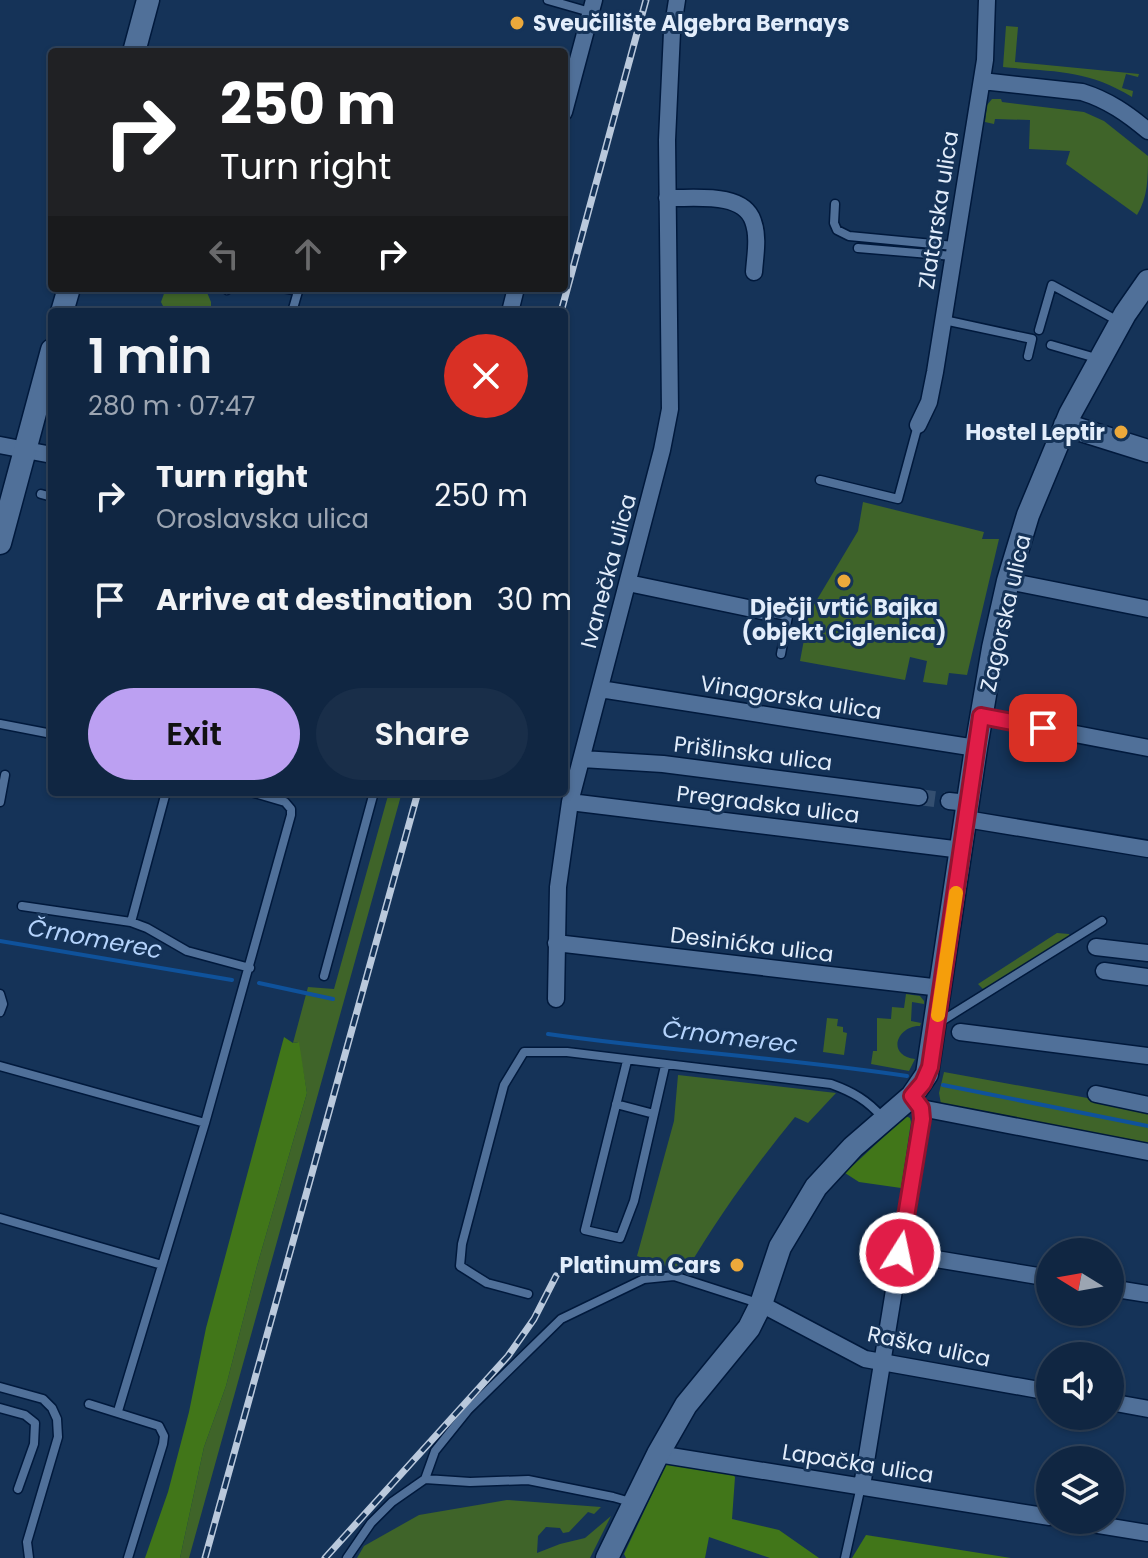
<!DOCTYPE html>
<html lang="en">
<head>
<meta charset="utf-8">
<style>
  :root { --surface:#102642; --page:#192e49; --text:#f1f3f6; --muted:#9ca5b2; --line:#30435b; --accent:#bca0f2 }
  body { margin:0; font-family:Poppins,sans-serif; background:var(--page); color:var(--text); height:100vh; display:flex; flex-direction:column; font-size:30px; white-space:nowrap }
  * { box-sizing:border-box; margin:0 }
  p { font-size:26px; color:var(--muted) }
  .icon { flex:none; width:44px; height:44px; fill:none; stroke:currentColor; stroke-width:2; stroke-linecap:round; stroke-linejoin:round }
  .map { position:relative; flex:1; overflow:hidden }
  .panel { position:absolute; left:48px; top:308px; width:520px; height:488px; display:flex; flex-direction:column; background:var(--surface); border-radius:8px; box-shadow:0 2px 6px #0004,0 0 0 2px var(--line) }
  .panel>* { flex:none }
  .hud { position:absolute; left:48px; top:48px; width:520px; height:244px; border-radius:8px; box-shadow:0 2px 6px #0004,0 0 0 2px var(--line); background:#202124; color:#fff; overflow:hidden }
  .needle { width:52px; rotate:281deg }
  .fabs { position:absolute; left:1036px; top:1238px; display:grid; gap:16px }
  .fabs a { display:grid; place-items:center; width:88px; height:88px; border-radius:50%; background:var(--surface); box-shadow:0 2px 6px #0004,0 0 0 2px var(--line); font-size:40px }
  .pin { position:absolute; display:grid; place-items:center; width:68px; height:68px; color:#fff; margin:-34px; border-radius:16px; box-shadow:0 4px 12px #0006 }
  .me { position:absolute; width:88px; margin:-44px; rotate:10deg; stroke-linejoin:round; filter:drop-shadow(0 0 6px #0008) }
  .turn { display:flex; align-items:center; gap:28px; height:168px; padding:0 40px; font-size:36px }
  .turn .icon { width:104px; height:104px; stroke-width:2.5 }
  .turn b { display:block; font-size:56px; line-height:68px }
  .lanes { display:flex; align-items:center; height:76px; padding:0 40px; background:#0003; justify-content:center; gap:40px; direction:ltr }
  .lanes .off { opacity:.35 }
  .round { display:grid; place-items:center; flex:none; width:84px; height:84px; border-radius:42px; background:var(--page) }
  .summary { display:flex; align-items:center; justify-content:space-between; height:136px; padding:0 40px }
  h1 { font-size:48px; font-weight:600; line-height:60px }
  .button { display:flex; gap:16px; margin-top:auto; padding:16px 40px }
  .button a { flex:1; height:92px; border-radius:48px; background:var(--accent); color:#111; font-size:32px; font-weight:600; line-height:92px; text-align:center }
  .button a+a { background:var(--page); color:var(--text) }
  ul { padding:0; list-style:none }
  li { display:flex; align-items:center; gap:24px; height:104px; padding:0 40px }
  li div { flex:1 }
  li b { display:block; font-size:30px }
  li em { font-style:normal }
  .map>svg:first-child { display:block }
  .green { fill:#3f6429 }
  .forest { fill:#417619 }
  .lines { fill:none; stroke-linecap:round; stroke-linejoin:round }
  .stream { stroke:#0f529b; stroke-width:4 }
  .street-tunnel { stroke:#344f70; stroke-width:16; stroke-dasharray:16 8; stroke-linecap:butt }
  .lane-casing { stroke:#00193c; stroke-width:11 }
  .street-casing { stroke:#00193c; stroke-width:19 }
  .secondary-casing { stroke:#00193c; stroke-width:25 }
  .lane { stroke:#507099; stroke-width:8 }
  .street { stroke:#507099; stroke-width:16 }
  .secondary { stroke:#507099; stroke-width:22 }
  .rail-casing { stroke:#bac9dc; stroke-width:7 }
  .rail { stroke:#153358; stroke-width:4; stroke-dasharray:12; stroke-linecap:butt }
  .route-casing { stroke:#92132f; stroke-width:20 }
  .route { stroke:#e11d48; stroke-width:14 }
  .slow { stroke:#f59e0b; stroke-width:14 }
  .poi-dot { fill:#eca93b; stroke:#153358; stroke-width:3 }
  .labels { text-anchor:middle; stroke-width:6; stroke-linejoin:round; paint-order:stroke }
  .poi-label { font-size:22px; font-weight:bold; fill:#e2edfb; stroke:#153358; text-anchor:end }
  .street-label { font-size:22px; fill:#e2edfb; stroke:#153358 }
  .water-label { font-size:24px; font-style:italic; fill:#b4d3fc; stroke:#153358 }
</style>
</head>
<body>
<div class="map">
<svg width="1148" height="1558" viewBox="0 0 1148 1558">
  <rect width="100%" height="100%" fill="#153358"/>
  <path class="green" d="M1006,26L1018,27L1015,62L1139,74L1138,77L1126,74L1122,88L1133,91L1132,97C1087,69 1054,72 1003,67Z
    M992,99H1001L1002,102L1084,112L1104,121L1148,156C1148,178 1148,197 1137,215L1066,164L1070,151L1029,149L1030,120L995,119L994,124L985,122L987,105Z
    M166,288L206,290L211,302V312H166L161,302Z
    M863,502L984,532L982,539H999L967,675L949,673L947,685L923,682L927,661L910,657L905,680L800,661L809,613L858,531Z
    M389,792H402L189,1558H180L204,1447L226,1386L257,1266L307,1093L298,1042L293,1043L308,987L334,989Z
    M1057,933L1069,934L1070,937L984,990L978,984Z
    M906,994L920,996L924,1001V1004L912,1002L911,1021L921,1023L920,1026C898,1025 885,1055 915,1059L909,1071L871,1064L873,1051H877V1018L891,1019L892,1007L904,1008Z
    M827,1018L838,1019L837,1026L843,1027V1032L847,1033L844,1055L823,1052Z
    M944,1072L1148,1109V1145L941,1104L939,1093Z
    M678,1075L836,1093L808,1123L795,1117C754,1167 718,1217 685,1273L637,1256L674,1121Z
    M507,1500L601,1507L594,1514L588,1512L569,1532L563,1533L560,1528L546,1527L538,1536L537,1553L560,1544L585,1538L611,1516L590,1558H357L364,1546L419,1515Z"/>
  <path class="forest" d="M284,1037L293,1043L299,1042L307,1093L257,1266L226,1386L204,1447L180,1558H145L168,1492L189,1412L206,1328Z
    M906,1116L910,1118L911,1122L901,1188L859,1182L845,1173Z
    M669,1458L727,1468L735,1477L732,1519L779,1530L819,1558H770L709,1537L705,1558H626L624,1554Z
    M866,1535L1011,1558H852Z"/>
  <g class="lines">
    <path class="stream" d="M0,941L232,980
      M259,983L333,999
      M548,1034C667,1051 788,1058 907,1076
      M943,1085L1148,1126"/>
    <path class="street-tunnel" d="M919,797L949,801"/>
    <defs>
      <path id="lane" d="M548,0L590,12
        M835,204L834,223L837,230L849,236L954,246
        M858,248L953,256
        M283,288L298,291
        M227,290L230,288
        M292,312L299,288
        M944,320L1032,339L1028,356
        M1039,330L1052,285L1120,322
        M1051,345L1089,356
        M820,480L898,499L918,425
        M41,494L52,497
        M767,612L788,616L781,654
        M0,724L52,734
        M0,802L5,775
        M22,906L131,922L147,928L187,951L250,968
        M131,922L166,792
        M324,976L374,792
        M0,994L3,1004L0,1012
        M940,1022L1102,921
        M627,1061L585,1230L620,1238L634,1201L665,1066
        M0,1066L205,1123
        M616,1104L654,1114
        M0,1218L162,1265
        M528,1294L487,1283L460,1266L462,1244L504,1085L524,1052H567L831,1084C853,1092 867,1100 883,1118
        M0,1387L43,1399L52,1408L57,1419L58,1437L27,1542L29,1558
        M89,1404L159,1426L164,1436L163,1444L128,1558
        M0,1408L25,1415L35,1423L34,1444L18,1489
        M118,1411L205,1123L291,815V809L285,802L251,792
        M425,1479L470,1482L528,1480L613,1497L634,1503
        M347,1558L371,1523L392,1502L425,1479L435,1451L468,1410L561,1319L644,1279L674,1276L761,1304
        M845,1558L861,1486"/>
      <path id="street" d="M982,81L1082,92C1108,100 1128,114 1148,131
        M564,112L594,0
        M667,198C693,199 743,191 753,221C759,237 755,256 754,272
        M510,312L516,288
        M918,425L929,402L935,372L985,60L987,0
        M0,445L52,455
        M1008,581L1148,609
        M628,583L767,612
        M600,689L976,748
        M981,716L1148,748
        M582,759L663,764L919,797
        M949,801L968,803
        M570,802L962,850
        M966,819L1148,849
        M556,943L941,988
        M1096,947L1148,953
        M1104,971L1148,977
        M556,999L558,887L570,802L662,450L670,409L667,140L672,32L677,0
        M960,1032L1148,1056
        M1096,1094L1148,1105
        M921,1108L1148,1152
        M900,1253L1050,1278
        M1110,1288L1148,1294
        M761,1304L865,1359L1050,1392
        M1110,1402L1148,1409
        M658,1454L1050,1517
        M862,1486L922,1119L921,1108L912,1096
        M1068,1520L1148,1533"/>
      <path id="secondary" d="M134,52L148,0
        M62,312L69,288
        M1065,425L1148,451
        M0,543L52,350
        M607,1558L658,1454L686,1405L749,1328L761,1304L780,1247L816,1187L853,1147L912,1096L927,1074L976,748L993,648L1008,581L1028,515L1070,414L1125,314L1148,281"/>
    </defs>
    <use href="#lane" class="lane-casing"/>
    <use href="#street" class="street-casing"/>
    <use href="#secondary" class="secondary-casing"/>
    <use href="#lane" class="lane"/>
    <use href="#street" class="street"/>
    <use href="#secondary" class="secondary"/>
    <defs>
      <path id="rail" d="M561,312L646,0
        M205,1558L418,792
        M325,1558L508,1356L534,1319L556,1276"/>
    </defs>
    <use href="#rail" class="rail-casing"/>
    <use href="#rail" class="rail"/>
  </g>
  <g class="lines">
    <defs>
      <path id="route" d="M900,1253L922,1119L921,1108L912,1096L923,1083L930,1067L981,716L1043,728"/>
    </defs>
    <use href="#route" class="route-casing"/>
    <use href="#route" class="route"/>
    <path class="slow" d="M938,1015L956,893"/>
  </g>
  <g class="poi-dot">
    <circle cx="517" cy="23" r="8"/>
    <circle cx="1121" cy="432" r="8"/>
    <circle cx="844" cy="581" r="8"/>
    <circle cx="737" cy="1265" r="8"/>
  </g>
  <g class="labels">
    <g class="poi-label">
      <text x="533" y="31" text-anchor="start">Sveučilište Algebra Bernays</text>
      <text x="1105" y="440">Hostel Leptir</text>
      <text x="844" y="615" text-anchor="middle">Dječji vrtić Bajka<tspan x="844" dy="25">(objekt Ciglenica)</tspan></text>
      <text x="721" y="1273">Platinum Cars</text>
    </g>
    <g class="street-label">
      <text transform="translate(938 210) rotate(-81)" y="8">Zlatarska ulica</text>
      <text transform="translate(608 571) rotate(-75)" y="8">Ivanečka ulica</text>
      <text transform="translate(1005 613) rotate(-77)" y="8">Zagorska ulica</text>
      <text transform="translate(791 697) rotate(9)" y="8">Vinagorska ulica</text>
      <text transform="translate(753 753) rotate(7)" y="8">Prišlinska ulica</text>
      <text transform="translate(768 804) rotate(7)" y="8">Pregradska ulica</text>
      <text transform="translate(752 944) rotate(7)" y="8">Desinićka ulica</text>
      <text transform="translate(929 1346) rotate(12)" y="8">Raška ulica</text>
      <text transform="translate(858 1463) rotate(9)" y="8">Lapačka ulica</text>
    </g>
    <g class="water-label">
      <text transform="translate(95 939) rotate(10)" y="8">Črnomerec</text>
      <text transform="translate(730 1037) rotate(7)" y="8">Črnomerec</text>
    </g>
  </g>
</svg>
<div class="fabs">
<a><svg class="needle" viewBox="-14 -14 28 28"><path d="M0-13l5 13h-10z" fill="#e53935"/><path d="M0 13l5-13h-10z" fill="#9ca5b2"/></svg></a>
<a><svg class="icon" aria-label="sound" viewBox="0 0 24 24"><path d="M4 9h4l5-4v14l-5-4H4zM17 9q2 3 0 6"/></svg></a>
<a><svg class="icon" aria-label="layers" viewBox="0 0 24 24"><path d="M12 4l9 5-9 5-9-5zM3 14l9 5 9-5"/></svg></a>
</div>
<div class="pin" style="left:1043px;top:728px;background:#d93025"><svg class="icon" aria-label="arrive" viewBox="0 0 24 24"><path d="M6 21V4h12l-3 4 3 4H6"/></svg></div>
<svg class="me" style="left:900px;top:1253px" viewBox="-20 -20 40 40"><circle r="17" fill="#e11d48" stroke="#fff" stroke-width="3"/><path d="M0-11L8 9 0 5-8 9z" fill="#fff"/></svg>
<div class="hud">
<div class="turn"><svg class="icon" aria-label="right" viewBox="0 0 24 24"><path d="M7 20v-9h11M14 6l5 5-5 5"/></svg><div><b>250 m</b>Turn right</div></div>
<div class="lanes"><svg class="icon off" aria-label="left" viewBox="0 0 24 24"><path d="M17 20v-9H6M10 6l-5 5 5 5"/></svg><svg class="icon off" aria-label="ahead" viewBox="0 0 24 24"><path d="M12 20V5M6 11l6-6 6 6"/></svg><svg class="icon" aria-label="right" viewBox="0 0 24 24"><path d="M7 20v-9h11M14 6l5 5-5 5"/></svg></div>
</div>
<section class="panel">
<div class="summary"><div><h1>1 min</h1><p>280 m · 07:47</p></div><a class="round" style="background:#d93025;color:#fff"><svg class="icon" aria-label="close" viewBox="0 0 24 24"><path d="M6 6l12 12M18 6L6 18"/></svg></a></div>
<ul>
<li><svg class="icon" aria-label="right" viewBox="0 0 24 24"><path d="M7 20v-9h11M14 6l5 5-5 5"/></svg><div><b>Turn right</b><p>Oroslavska ulica</p></div><em>250 m</em></li>
<li><svg class="icon" aria-label="arrive" viewBox="0 0 24 24"><path d="M6 21V4h12l-3 4 3 4H6"/></svg><div><b>Arrive at destination</b></div><em>30 m</em></li>
</ul>
<div class="button"><a>Exit</a><a>Share</a></div>
</section>
</div>
</body>
</html>
